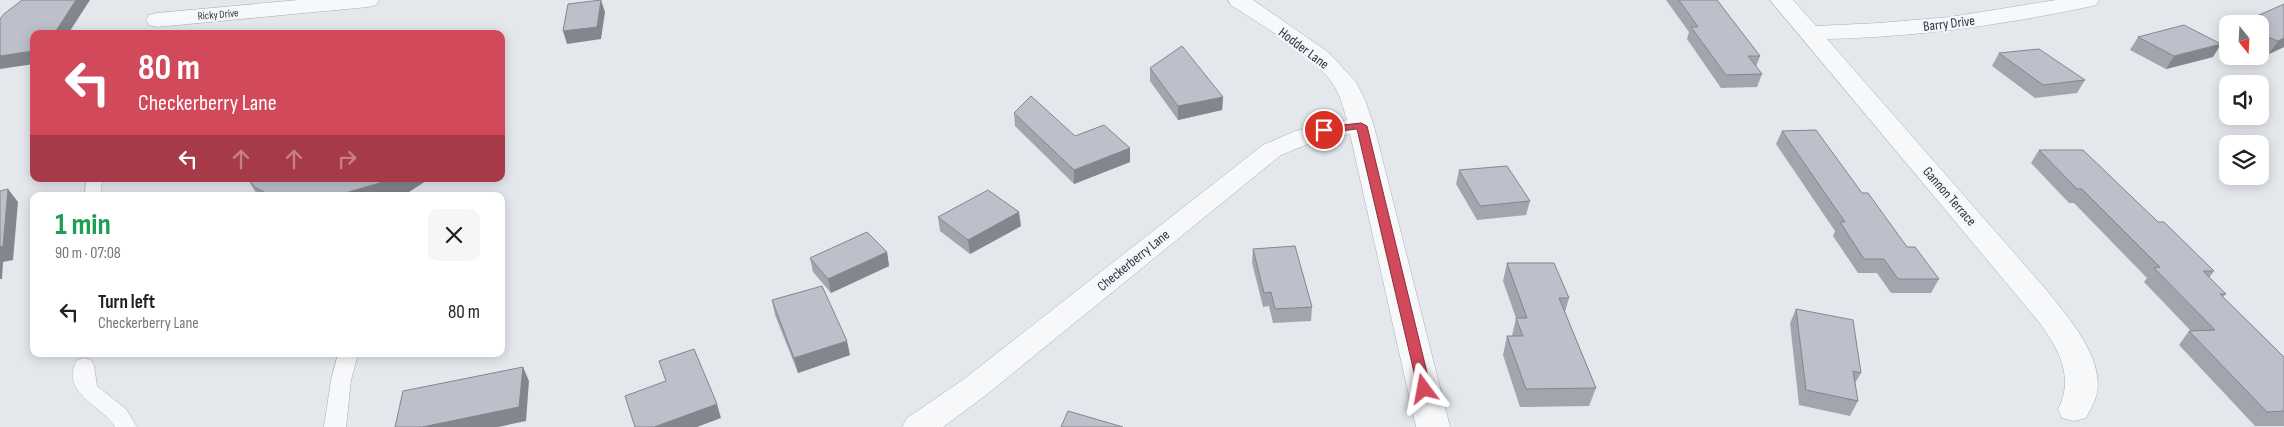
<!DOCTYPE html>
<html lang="en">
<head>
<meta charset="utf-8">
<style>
  :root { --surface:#fff; --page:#f6f6f6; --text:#222; --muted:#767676 }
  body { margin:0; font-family:"Sofia Sans Condensed",sans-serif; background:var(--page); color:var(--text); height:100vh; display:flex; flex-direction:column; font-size:19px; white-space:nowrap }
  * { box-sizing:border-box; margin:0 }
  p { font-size:16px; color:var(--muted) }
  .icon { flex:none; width:28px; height:28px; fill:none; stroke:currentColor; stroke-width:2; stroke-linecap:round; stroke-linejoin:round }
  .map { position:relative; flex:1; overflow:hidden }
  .panel { position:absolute; left:30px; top:192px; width:475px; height:165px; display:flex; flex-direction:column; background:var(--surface); border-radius:10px; box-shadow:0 2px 12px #0003 }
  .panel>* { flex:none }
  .hud { position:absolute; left:30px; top:30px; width:475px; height:152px; border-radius:10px; box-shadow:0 2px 12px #0003; background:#d1495b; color:#fff; overflow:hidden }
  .needle { width:32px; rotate:162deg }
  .tools { position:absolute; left:2219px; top:15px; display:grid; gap:10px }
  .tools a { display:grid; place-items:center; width:50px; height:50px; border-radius:10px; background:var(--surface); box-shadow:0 2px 12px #0003; font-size:25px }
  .pin { position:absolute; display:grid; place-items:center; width:42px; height:42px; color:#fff; margin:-21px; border:2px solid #fff; border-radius:50%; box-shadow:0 1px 5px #0007 }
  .me { position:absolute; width:55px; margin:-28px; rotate:347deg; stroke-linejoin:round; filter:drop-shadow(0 0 4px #0008) }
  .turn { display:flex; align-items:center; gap:18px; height:105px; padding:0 25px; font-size:22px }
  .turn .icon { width:65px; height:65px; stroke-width:2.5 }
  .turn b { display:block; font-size:35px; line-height:42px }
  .lanes { display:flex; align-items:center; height:48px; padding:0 25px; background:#0003; justify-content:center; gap:25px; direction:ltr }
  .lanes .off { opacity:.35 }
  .round { display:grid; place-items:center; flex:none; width:52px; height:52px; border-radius:10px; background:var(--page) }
  .headline { display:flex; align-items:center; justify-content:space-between; height:85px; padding:0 25px }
  h1 { font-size:30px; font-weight:700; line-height:38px; color:#1e9e55 }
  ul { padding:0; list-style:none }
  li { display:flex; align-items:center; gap:15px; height:70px; padding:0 25px }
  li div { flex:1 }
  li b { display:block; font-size:19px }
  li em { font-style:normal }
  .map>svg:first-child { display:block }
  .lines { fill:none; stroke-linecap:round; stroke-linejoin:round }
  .service-casing { stroke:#a9aeb7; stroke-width:1 }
  .minor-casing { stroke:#a9aeb7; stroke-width:1 }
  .service { fill:#f7f8fa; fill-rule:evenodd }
  .minor { fill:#f7f8fa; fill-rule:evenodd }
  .wall { fill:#a1a5ae }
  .shaded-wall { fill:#83868d }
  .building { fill:#bbc0ca; stroke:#83868d }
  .route { fill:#d1495b; stroke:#882f3b }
  .labels { text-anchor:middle; stroke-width:4.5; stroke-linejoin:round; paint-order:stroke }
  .far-street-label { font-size:11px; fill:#2b3445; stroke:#f4f6f9 }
  .street-label { font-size:14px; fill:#2b3445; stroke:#f4f6f9 }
</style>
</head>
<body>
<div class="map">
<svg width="2284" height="427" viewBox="0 0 2284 427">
  <rect width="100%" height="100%" fill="#e4e7ec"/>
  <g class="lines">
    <defs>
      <path id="service" d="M86,179H102L101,196H85Z
        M338,354H358L351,380L346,427H324L331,380Z
        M84,358L91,360L94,365L97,386L126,409L137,427H115C105,407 58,393 77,360Z"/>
      <path id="minor" d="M299,0H379L376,5L368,7L157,27L149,25L146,20L149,15L157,13Z
        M1228,0H1253L1328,52L1356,82L1365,100L1374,126L1450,427H1416L1350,134L1313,142L1281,155L986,395L943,427H902L907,418L964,379L1263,145L1295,131L1347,120C1343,107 1340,94 1333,84C1311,51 1263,27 1231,5Z
        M1770,0H1793L1816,26L1879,23L1950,17L2056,0H2099L2096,5L2088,7C2002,25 1915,37 1827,39L2043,286C2065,313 2104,356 2097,393C2095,402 2090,410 2086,418L2074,421L2062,418L2058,409C2075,377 2058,348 2039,322Z"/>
    </defs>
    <use href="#service" class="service-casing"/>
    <use href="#minor" class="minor-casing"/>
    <use href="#service" class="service"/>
    <use href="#minor" class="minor"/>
  </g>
  <path class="wall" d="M1666,0H1717L1760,56L1756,67L1762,74L1757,87L1721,88L1687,39L1689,32Z
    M2260,24L2284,47L2269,54L2260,50Z
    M2138,37L2213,57L2166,69L2130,50Z
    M1999,53L2085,80L2077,93L2035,98L1992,66Z
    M1150,68L1223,97L1222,110L1178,120L1150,81Z
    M1014,113L1075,136L1130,162L1074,184L1015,126Z
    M1782,131L1862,193L1907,247L1939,279L1931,293H1891L1877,273H1858L1833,236L1835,231L1776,144Z
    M2039,150L2158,222L2214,271L2209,278L2226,294L2223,297L2284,357V426H2255L2179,345L2189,331H2191L2144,282L2147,278L2074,203H2069L2031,163Z
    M1459,170L1530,201L1526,215L1477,220L1456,184Z
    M249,181L406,194L402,196H258Z
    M938,217L1021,226L970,254L940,231Z
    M1253,249L1312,307L1311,321L1273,323L1269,306L1263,307L1252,263Z
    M887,252L889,266L831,293L813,272L810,258Z
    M1507,263L1569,298L1565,312L1596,388L1589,406L1520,407L1503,355L1507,336H1512L1516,318L1503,281Z
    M772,300L850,355L798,373L775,315Z
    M1796,309L1861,373L1855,383L1858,401L1850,416L1799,405L1790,323Z"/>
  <path class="shaded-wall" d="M76,0H90L68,34H44Z
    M601,0L605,12L601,39L567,44L563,31Z
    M2284,38V47L2269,54L2278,41Z
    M2221,44L2213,57L2166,69L2174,56Z
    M34,50V64L0,69V54Z
    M1223,97L1222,110L1178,120V106Z
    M1130,148V162L1074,184V170Z
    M388,179H429L406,194L402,196H338V195Z
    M8,189L18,202L13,260L3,262L2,279H0V247Z
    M1019,212L1021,226L970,254L968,240Z
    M887,252L889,266L831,293L828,279Z
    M847,341L850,355L798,373L794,358Z
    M523,367L529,381L526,421L498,427H422Z
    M717,404L721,418L697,427H654Z"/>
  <path class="building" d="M22,0H76L56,31L45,32L44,34H34L33,51L0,56V19L4,14Z
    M601,0L597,27L563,31L568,4Z
    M1679,0H1717L1760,56H1748L1762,74L1726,75L1691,27H1698Z
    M2284,4V38L2278,41L2260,34V24H2239Z
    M2184,25L2221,44L2174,56L2138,37Z
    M1182,46L1223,97L1178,106L1150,68Z
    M2039,49L2085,80L2043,85L1999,53Z
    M1031,96L1075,136L1104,125L1130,148L1074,170L1014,113Z
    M1816,130L1862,193H1868L1907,247H1915L1939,279H1898L1884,259H1864L1840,222H1845L1782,131Z
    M2039,150H2083L2158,222H2164L2214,271H2203L2226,294H2220L2284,357V411L2267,412L2189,331L2215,330L2154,268L2160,267L2082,189H2077Z
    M1507,166L1530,201L1480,206L1459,170Z
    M248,179H388L380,183L338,195L323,196H283L266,193L256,188L249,181Z
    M8,189L3,246L0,247V191Z
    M988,190L1019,212L968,240L938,217Z
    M867,232L887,252L828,279L810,258Z
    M1295,246L1312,307L1275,309L1271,292L1264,293L1253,249Z
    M1507,263H1554L1569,298H1559L1596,388L1526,389L1507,336H1523L1516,318H1527Z
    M822,286L847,341L794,358L772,300Z
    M1796,309L1853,320L1861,373L1853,371L1858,401L1806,390Z
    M694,349L717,404L654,427H635L625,396L666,381L659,361Z
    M523,367L519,407L422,427H395L403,391Z
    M1068,411L1123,427H1061Z"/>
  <path class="route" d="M1361,123L1367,126L1431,389L1429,393H1420L1418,389L1357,129L1324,133L1319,130L1324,127Z"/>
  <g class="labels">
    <g class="far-street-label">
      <text transform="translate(218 14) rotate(-5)" y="4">Ricky Drive</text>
    </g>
    <g class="street-label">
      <text transform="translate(1949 23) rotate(-7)" y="5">Barry Drive</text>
      <text transform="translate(1304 48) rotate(37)" y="5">Hodder Lane</text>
      <text transform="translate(1950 196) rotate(49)" y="5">Gannon Terrace</text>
      <text transform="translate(1133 260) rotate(-39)" y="5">Checkerberry Lane</text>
    </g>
  </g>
</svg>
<div class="tools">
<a><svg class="needle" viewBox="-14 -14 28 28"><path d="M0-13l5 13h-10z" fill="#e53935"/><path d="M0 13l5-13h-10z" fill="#767676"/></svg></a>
<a><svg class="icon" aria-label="sound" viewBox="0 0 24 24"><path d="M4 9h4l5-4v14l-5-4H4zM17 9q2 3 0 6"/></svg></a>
<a><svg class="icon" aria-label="layers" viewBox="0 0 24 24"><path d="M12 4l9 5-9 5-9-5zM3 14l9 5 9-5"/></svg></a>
</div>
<div class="pin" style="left:1324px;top:130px;background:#d93025"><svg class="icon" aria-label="arrive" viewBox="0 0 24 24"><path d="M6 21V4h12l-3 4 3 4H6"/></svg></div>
<svg class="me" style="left:1424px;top:389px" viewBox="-20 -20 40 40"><path d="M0-17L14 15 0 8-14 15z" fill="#d1495b" stroke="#fff" stroke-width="4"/></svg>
<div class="hud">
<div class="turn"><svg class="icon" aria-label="left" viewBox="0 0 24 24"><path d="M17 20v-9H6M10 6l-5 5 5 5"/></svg><div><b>80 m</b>Checkerberry Lane</div></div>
<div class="lanes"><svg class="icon" aria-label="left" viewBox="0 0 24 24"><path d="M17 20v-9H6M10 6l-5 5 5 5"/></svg><svg class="icon off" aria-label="ahead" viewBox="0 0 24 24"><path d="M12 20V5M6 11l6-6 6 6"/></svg><svg class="icon off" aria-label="ahead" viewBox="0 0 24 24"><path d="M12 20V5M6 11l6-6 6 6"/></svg><svg class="icon off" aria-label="right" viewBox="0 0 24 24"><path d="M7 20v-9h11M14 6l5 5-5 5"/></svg></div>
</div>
<section class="panel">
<div class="headline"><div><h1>1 min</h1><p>90 m · 07:08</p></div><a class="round"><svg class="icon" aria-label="close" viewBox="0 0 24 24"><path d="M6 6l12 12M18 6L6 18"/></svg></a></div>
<ul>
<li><svg class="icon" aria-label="left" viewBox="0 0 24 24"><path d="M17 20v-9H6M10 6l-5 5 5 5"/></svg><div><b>Turn left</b><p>Checkerberry Lane</p></div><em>80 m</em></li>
</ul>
</section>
</div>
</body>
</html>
